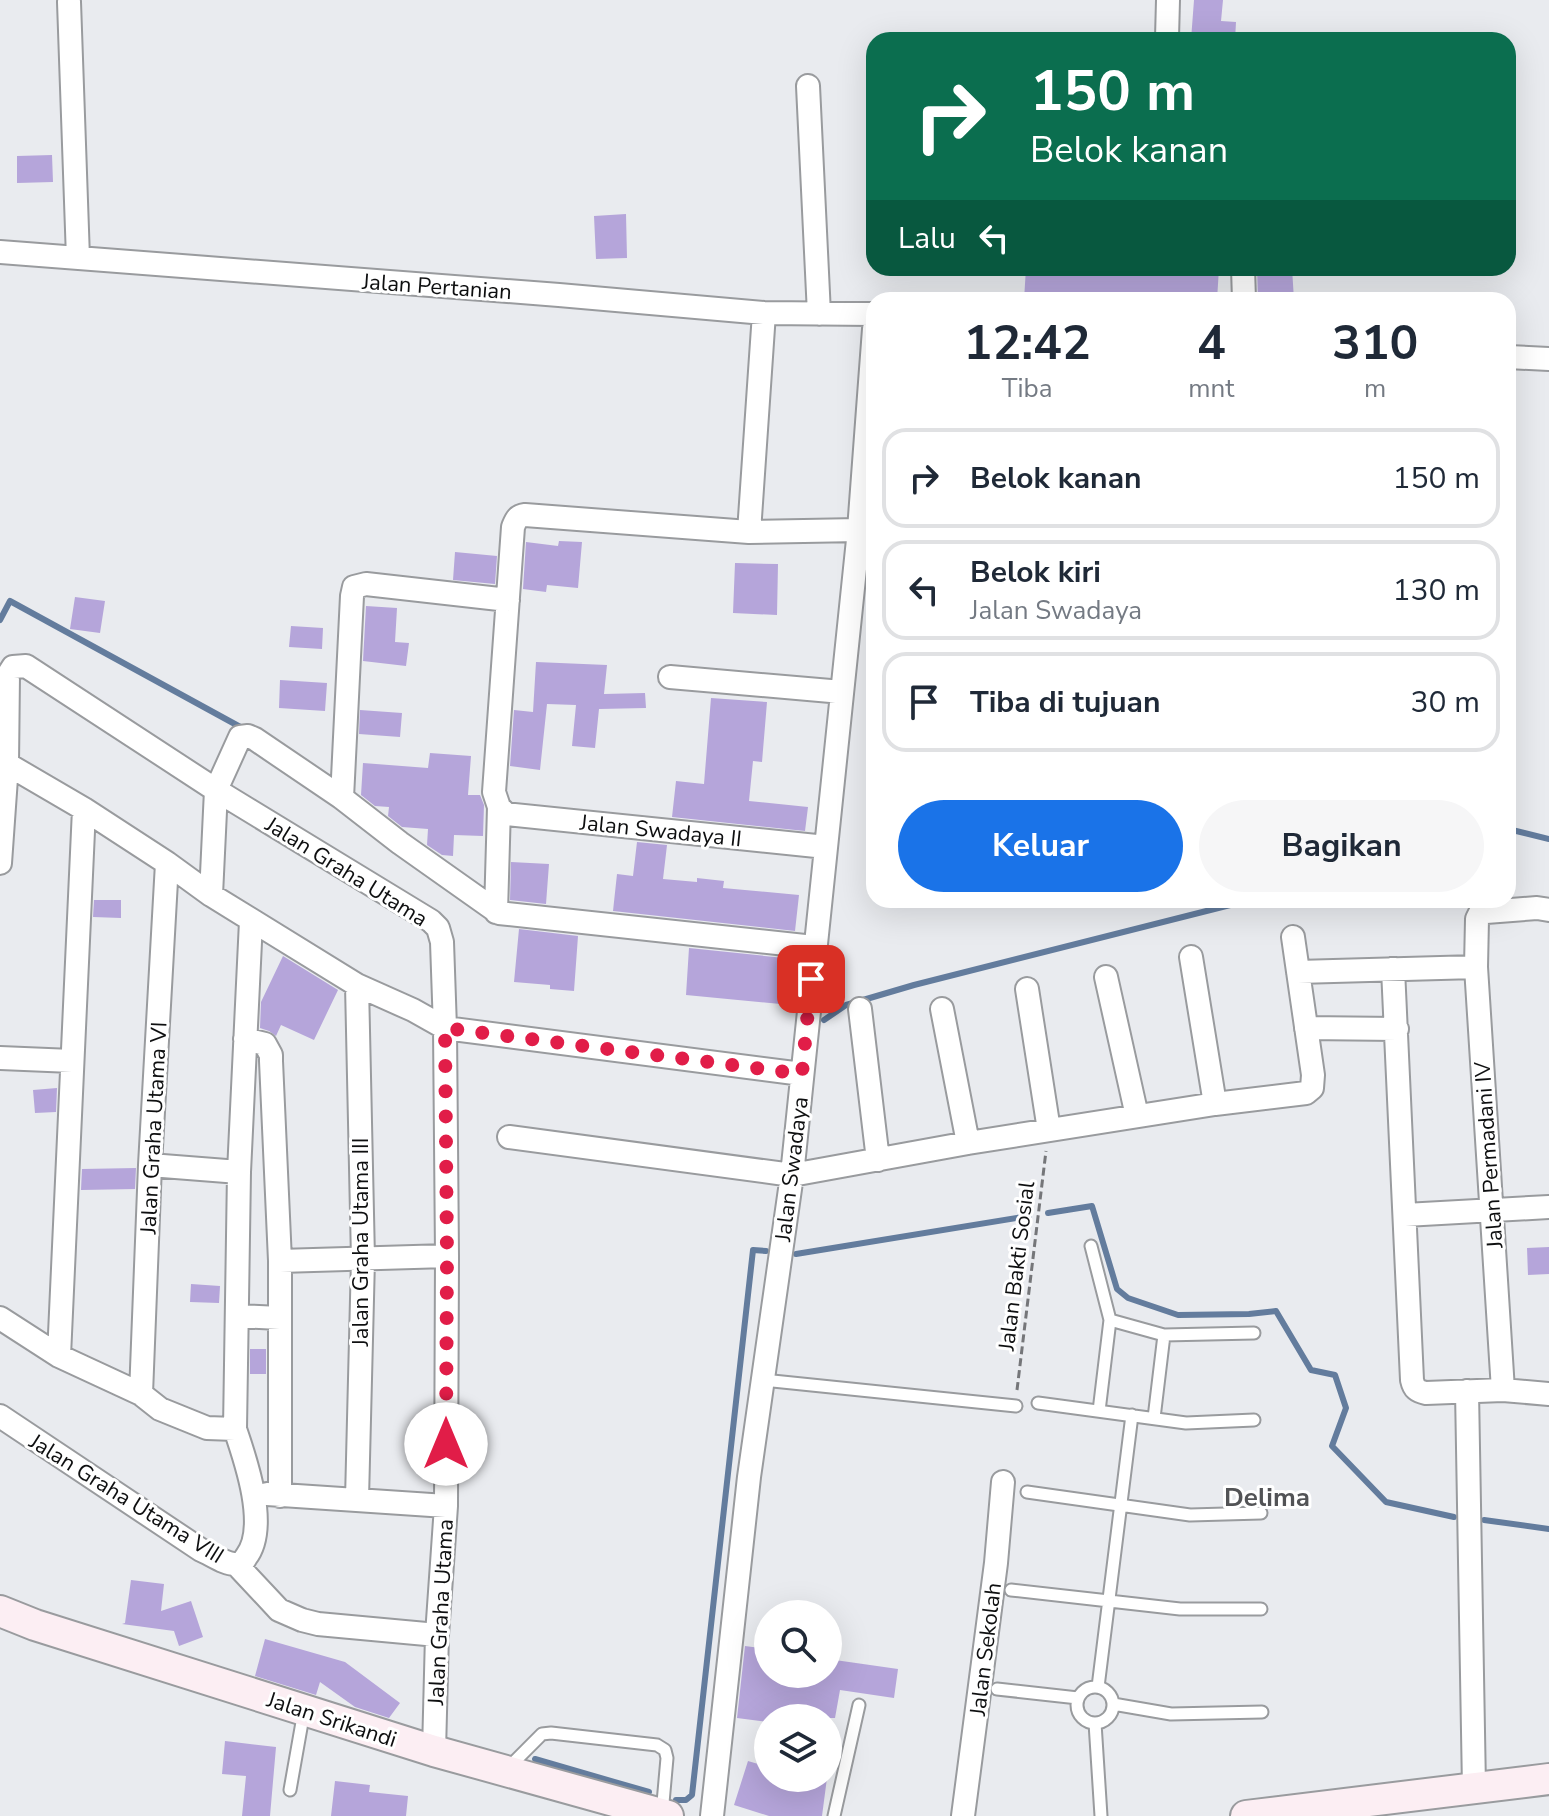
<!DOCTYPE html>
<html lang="id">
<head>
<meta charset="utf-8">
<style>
  :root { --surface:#fff; --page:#f6f6f7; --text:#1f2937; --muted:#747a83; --line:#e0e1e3; --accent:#1a73e8 }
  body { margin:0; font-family:"Nunito Sans",sans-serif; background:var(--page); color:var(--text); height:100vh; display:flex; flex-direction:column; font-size:30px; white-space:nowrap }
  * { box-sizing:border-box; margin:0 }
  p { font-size:26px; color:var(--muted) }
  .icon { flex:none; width:44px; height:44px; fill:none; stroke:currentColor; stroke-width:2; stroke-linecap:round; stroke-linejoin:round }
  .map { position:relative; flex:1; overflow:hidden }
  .drawer { position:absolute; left:866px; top:292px; width:650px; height:616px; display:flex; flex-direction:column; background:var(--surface); border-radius:24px; box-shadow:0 8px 32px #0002 }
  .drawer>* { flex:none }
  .hud { position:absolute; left:866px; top:32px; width:650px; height:244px; border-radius:24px; box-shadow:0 8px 32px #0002; background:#0b6e4f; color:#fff; overflow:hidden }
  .controls { position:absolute; left:754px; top:1600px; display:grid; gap:16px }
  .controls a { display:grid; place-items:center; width:88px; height:88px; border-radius:50%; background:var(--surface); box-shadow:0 8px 32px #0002; font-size:40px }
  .pin { position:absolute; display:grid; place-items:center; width:68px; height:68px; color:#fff; margin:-34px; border-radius:16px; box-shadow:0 4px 12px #0006 }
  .me { position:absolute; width:88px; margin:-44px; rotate:0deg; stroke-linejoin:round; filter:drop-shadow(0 0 6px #0008) }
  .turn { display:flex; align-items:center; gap:28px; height:168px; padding:0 32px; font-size:36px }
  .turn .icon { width:104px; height:104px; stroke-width:2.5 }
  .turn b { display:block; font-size:56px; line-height:68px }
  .then { display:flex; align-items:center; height:76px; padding:0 32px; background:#0003; gap:16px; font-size:30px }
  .eta { display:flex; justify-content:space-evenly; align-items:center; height:136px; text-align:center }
  .eta b { font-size:48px; font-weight:700; line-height:56px }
  .cta { display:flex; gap:16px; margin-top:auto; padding:16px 32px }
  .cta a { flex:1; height:92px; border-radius:48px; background:var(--accent); color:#fff; font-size:32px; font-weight:700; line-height:92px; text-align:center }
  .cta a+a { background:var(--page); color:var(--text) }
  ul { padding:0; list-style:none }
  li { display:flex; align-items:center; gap:24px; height:100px; margin:0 16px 12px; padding:0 16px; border:4px solid var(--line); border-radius:24px }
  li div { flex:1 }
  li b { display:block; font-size:30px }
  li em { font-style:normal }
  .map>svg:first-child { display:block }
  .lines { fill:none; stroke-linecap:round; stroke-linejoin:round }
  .stream { stroke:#637c9d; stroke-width:6 }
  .building { fill:#b5a5da }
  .service-casing { stroke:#999b9e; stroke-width:15 }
  .minor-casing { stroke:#999b9e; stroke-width:26 }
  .secondary-casing { stroke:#999b9e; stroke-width:34 }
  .path { stroke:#757679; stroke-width:3; stroke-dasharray:8 4; stroke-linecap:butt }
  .service { stroke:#fff; stroke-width:11 }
  .minor { stroke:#fff; stroke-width:22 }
  .secondary { stroke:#fceef3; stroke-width:30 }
  .route { stroke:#e11d48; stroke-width:14; stroke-dasharray:0 25.2 }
  .labels { text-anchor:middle; stroke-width:6; stroke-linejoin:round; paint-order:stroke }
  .street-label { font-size:22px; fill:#0e0f10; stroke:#fff }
  .quarter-label { font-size:26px; font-weight:bold; fill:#525356; stroke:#fff }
</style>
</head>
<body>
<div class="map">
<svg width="1549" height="1816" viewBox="0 0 1549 1816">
  <rect width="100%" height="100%" fill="#e9ebef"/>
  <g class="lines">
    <path class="stream" d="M0,620L10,601L244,729
      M1508,829L1549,839
      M824,1020L846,1005L914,985L1250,900
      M1048,1213L1092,1206L1117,1289L1128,1298L1178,1315L1249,1314L1276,1311L1311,1370L1335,1375L1346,1408L1332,1446L1386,1502L1454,1517
      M796,1254L1029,1216
      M1484,1520L1549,1529
      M535,1759L649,1792
      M676,1800H686L692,1795L753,1250L766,1251"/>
  </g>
  <path class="building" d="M1194,0H1223L1221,21L1236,22L1235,40H1191Z
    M52,155L53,182L17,183V156Z
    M626,214L627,258L596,259L594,216Z
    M1026,268H1219L1217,300H1024Z
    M1257,268H1292L1294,300H1258Z
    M559,541L582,542L578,588L547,585L546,592L523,589L526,542L558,546Z
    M455,552L497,556L495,584L453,580Z
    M735,563L778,564L777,615L733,613Z
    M75,597L105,601L100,633L70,629Z
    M366,606L397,608L395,642L409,643L406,666L363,661Z
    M291,626L323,628L322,649L289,647Z
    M536,662L607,665L604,694L645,693L646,708L599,709L595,748L572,746L576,705L547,704L540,770L510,766L514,710L533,712Z
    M280,680L327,683L325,711L279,708Z
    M711,698L767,702L762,762L753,761L749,801L808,807L805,831L672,817L676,781L704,784Z
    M360,710L402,713L400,737L359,734Z
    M430,753L471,756L468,795H480L484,805L483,836L454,835L453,856L442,855L427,845L428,829L402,827L388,816L389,807L375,806L361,795L363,763L428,768Z
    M637,842L667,845L663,879L697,882V878L724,881L723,888L799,895L795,931L613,911L617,874L633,876Z
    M511,862L549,864L546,904L510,900Z
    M94,900H121V918L93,917Z
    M519,929L578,936L574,991L550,989V985L514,982Z
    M689,948L794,959L791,1005L686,995Z
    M283,956L338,990L314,1040L281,1025L276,1036L269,1031L260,1028L261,1002Z
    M57,1088L56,1112L35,1113L33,1090Z
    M136,1168L135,1189L81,1190L82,1169Z
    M1549,1247V1274L1528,1275L1527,1248Z
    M191,1284L220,1286L219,1303L190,1302Z
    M250,1349H266V1374H250Z
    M131,1580L164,1584L161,1611L191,1601L203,1637L179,1646L174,1631L122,1624L125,1623Z
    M265,1639L345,1662L400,1703L389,1718L355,1707L320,1682L316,1695L255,1676Z
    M745,1646L768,1649V1674H828V1659L898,1669L894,1698L840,1690L835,1718H768V1722L737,1718Z
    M225,1741L276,1747L270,1816H242L246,1776L222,1774Z
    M748,1761L768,1767V1778H827L822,1816H769L734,1805Z
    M335,1781L370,1785L369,1792L408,1796L406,1816H331Z"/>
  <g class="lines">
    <defs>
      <path id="service" d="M1091,1246L1110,1320L1164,1335L1254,1333
        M763,1380L1016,1406
        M1038,1403L1186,1423L1254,1420
        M1099,1411L1110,1320
        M1154,1418L1164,1335
        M1027,1492L1190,1515L1261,1513
        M1011,1590L1180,1609H1261
        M1098,1687L1132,1415
        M1077 1705a18 18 0 1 1 36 0a18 18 0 1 1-36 0Z
        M997,1689L1078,1698
        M1113,1704L1171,1714L1262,1712
        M1095,1723L1101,1816
        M509,1767L542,1734L551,1733L657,1745L665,1750L667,1758L662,1814
        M290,1790L304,1711
        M834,1816L859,1705"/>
      <path id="minor" d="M69,2L78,258
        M1167,38L1168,0
        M808,86L819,314
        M0,252L559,295L764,313L874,314
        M1243,268L1244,300
        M1508,357L1549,359
        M749,532L764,313
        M670,677L842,692
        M7,764L84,809L167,863L211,895L357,985L413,1010L445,1028L802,1074
        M342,798L352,596L354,587L366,584L508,600
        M499,807L506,814L826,847
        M0,863L7,764L8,675L13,667L26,666L216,790L431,921L438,928L442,942L445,1028L447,1256L446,1506L437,1635L434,1751
        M211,895L216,790L240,737L248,736L255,739L342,798L400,843L499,913L814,947
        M496,912L499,807L494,792L513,527C516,520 517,516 525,515L749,532L859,530L874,532
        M1191,957L1215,1104
        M1393,969L1412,1380C1414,1389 1417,1391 1426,1393L1503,1390L1549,1394
        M1298,972L1476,967
        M1106,977L1137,1116
        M1027,989L1049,1130
        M860,1009L878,1160
        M942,1009L968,1143
        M1306,1028L1397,1029
        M245,1039L265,1044L271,1055V1061L280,1261V1496
        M0,1058L72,1061
        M509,1137L792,1175L968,1143L1215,1104L1306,1093L1312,1088L1313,1075L1293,937
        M150,1165L239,1172
        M1405,1215L1549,1207
        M280,1261L447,1256
        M237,1316L280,1318
        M0,1318L59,1356L141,1394L160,1409L207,1428L235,1429
        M59,1356L84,809
        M1503,1390L1476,967L1477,919L1480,913L1486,912L1537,908L1549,910
        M1467,1391L1474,1788
        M141,1394L150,1165L167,863
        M0,1416L201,1550C211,1554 226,1565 236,1564C241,1564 244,1561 246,1557C269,1528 246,1461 235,1429L239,1172L251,921
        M267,1494L446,1506
        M357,1499L363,1259L357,985
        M236,1564L279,1610L302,1620L318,1624L437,1635
        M712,1816L749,1477L792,1175L859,530L874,329
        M963,1816L996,1563L1003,1482"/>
      <path id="secondary" d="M0,1611L35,1625L434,1751L668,1816
        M1246,1816L1549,1779"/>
    </defs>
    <use href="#service" class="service-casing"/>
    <use href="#minor" class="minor-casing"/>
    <use href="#secondary" class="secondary-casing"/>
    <path class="path" d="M1017,1390L1046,1151"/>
    <use href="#service" class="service"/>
    <use href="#minor" class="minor"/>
    <use href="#secondary" class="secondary"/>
  </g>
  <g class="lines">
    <path class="route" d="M446,1444L447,1256L445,1028L802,1074L811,979"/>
  </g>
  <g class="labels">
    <g class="street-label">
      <text transform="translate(437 286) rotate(4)" y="8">Jalan Pertanian</text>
      <text transform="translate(661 830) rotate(6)" y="8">Jalan Swadaya II</text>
      <text transform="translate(347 871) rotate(32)" y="8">Jalan Graha Utama</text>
      <text transform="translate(153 1128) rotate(-87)" y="8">Jalan Graha Utama VI</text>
      <text transform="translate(1488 1155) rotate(-94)" y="8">Jalan Permadani IV</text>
      <text transform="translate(791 1169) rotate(-83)" y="8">Jalan Swadaya</text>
      <text transform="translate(360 1242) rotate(-90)" y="8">Jalan Graha Utama III</text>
      <text transform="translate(1016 1266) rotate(-83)" y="8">Jalan Bakti Sosial</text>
      <text transform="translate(127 1498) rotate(32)" y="8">Jalan Graha Utama VIII</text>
      <text transform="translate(440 1612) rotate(-87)" y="8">Jalan Graha Utama</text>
      <text transform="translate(985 1649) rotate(-83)" y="8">Jalan Sekolah</text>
      <text transform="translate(332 1719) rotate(18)" y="8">Jalan Srikandi</text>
    </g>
    <g class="quarter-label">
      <text x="1267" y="1506">Delima</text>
    </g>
  </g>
</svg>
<div class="controls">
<a><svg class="icon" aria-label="search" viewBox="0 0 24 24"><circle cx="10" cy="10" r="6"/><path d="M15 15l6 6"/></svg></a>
<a><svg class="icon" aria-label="layers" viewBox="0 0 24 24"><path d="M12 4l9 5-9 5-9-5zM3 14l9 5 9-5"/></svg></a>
</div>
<div class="pin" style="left:811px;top:979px;background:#d93025"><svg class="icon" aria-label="arrive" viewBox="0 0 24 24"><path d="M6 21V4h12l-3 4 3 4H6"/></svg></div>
<svg class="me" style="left:446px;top:1444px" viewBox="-20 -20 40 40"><circle r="19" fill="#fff"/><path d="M0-13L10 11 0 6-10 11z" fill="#e11d48"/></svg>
<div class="hud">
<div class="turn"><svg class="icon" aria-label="right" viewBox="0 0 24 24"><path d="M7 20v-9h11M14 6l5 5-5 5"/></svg><div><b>150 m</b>Belok kanan</div></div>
<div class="then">Lalu<svg class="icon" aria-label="left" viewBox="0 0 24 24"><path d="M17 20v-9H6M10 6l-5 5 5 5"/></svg></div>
</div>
<section class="drawer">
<div class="eta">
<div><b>12:42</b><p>Tiba</p></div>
<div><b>4</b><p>mnt</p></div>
<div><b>310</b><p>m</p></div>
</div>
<ul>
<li><svg class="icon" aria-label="right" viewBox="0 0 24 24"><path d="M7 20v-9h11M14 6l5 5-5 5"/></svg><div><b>Belok kanan</b></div><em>150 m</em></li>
<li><svg class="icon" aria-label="left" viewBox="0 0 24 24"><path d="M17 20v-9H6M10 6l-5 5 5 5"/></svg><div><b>Belok kiri</b><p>Jalan Swadaya</p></div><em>130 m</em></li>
<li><svg class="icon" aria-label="arrive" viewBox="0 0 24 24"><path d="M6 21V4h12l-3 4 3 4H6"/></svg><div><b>Tiba di tujuan</b></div><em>30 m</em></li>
</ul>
<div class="cta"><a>Keluar</a><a>Bagikan</a></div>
</section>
</div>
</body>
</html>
